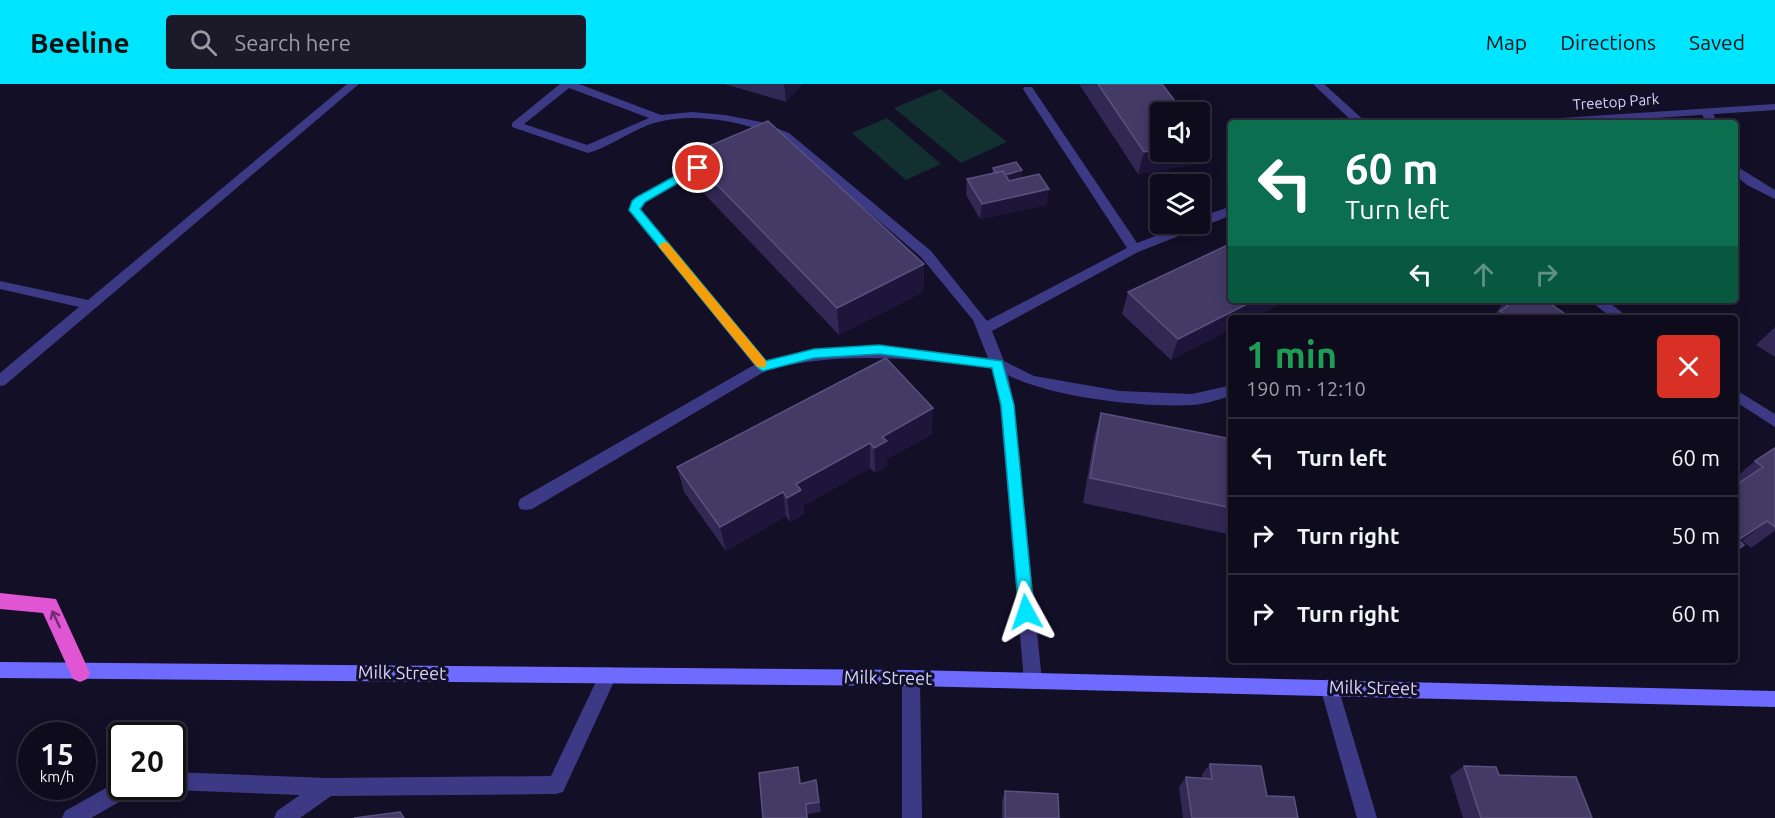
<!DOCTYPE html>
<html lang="en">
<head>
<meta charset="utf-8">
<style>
  :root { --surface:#0e0b1c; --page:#1c1929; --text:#f1f3f6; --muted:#9b9ba3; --line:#2e2b3b; --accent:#00e5ff }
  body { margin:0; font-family:Ubuntu,sans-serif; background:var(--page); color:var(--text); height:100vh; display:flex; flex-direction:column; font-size:22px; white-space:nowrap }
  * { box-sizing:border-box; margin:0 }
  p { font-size:20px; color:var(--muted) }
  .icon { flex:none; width:33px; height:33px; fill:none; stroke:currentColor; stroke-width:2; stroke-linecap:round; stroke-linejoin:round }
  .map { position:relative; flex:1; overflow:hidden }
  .details { position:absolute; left:1228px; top:231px; width:510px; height:348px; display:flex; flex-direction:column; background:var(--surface); border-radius:6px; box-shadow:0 3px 15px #0003,0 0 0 2px var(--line) }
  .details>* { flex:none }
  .top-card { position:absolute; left:1228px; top:36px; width:510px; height:183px; border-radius:6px; box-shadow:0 3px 15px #0003,0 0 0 2px var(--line); background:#0b6e4f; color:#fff; overflow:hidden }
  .buttons { position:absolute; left:1150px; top:18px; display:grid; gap:12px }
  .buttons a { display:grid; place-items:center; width:60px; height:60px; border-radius:6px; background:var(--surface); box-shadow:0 3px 15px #0003,0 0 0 2px var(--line); font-size:30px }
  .speed { position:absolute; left:18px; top:638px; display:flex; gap:12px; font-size:30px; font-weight:700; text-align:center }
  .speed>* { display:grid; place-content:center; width:78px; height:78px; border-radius:50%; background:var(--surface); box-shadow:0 3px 15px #0003,0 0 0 2px var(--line); line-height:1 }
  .speed small { font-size:15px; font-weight:400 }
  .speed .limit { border:3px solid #111; border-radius:9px; background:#fff; color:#111 }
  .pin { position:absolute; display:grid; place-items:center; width:51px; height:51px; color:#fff; margin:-26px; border:3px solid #fff; border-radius:50%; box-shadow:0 2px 6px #0007 }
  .me { position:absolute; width:66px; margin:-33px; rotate:355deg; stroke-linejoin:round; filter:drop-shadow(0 0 4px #0008) }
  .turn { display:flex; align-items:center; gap:21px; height:126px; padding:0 18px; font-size:27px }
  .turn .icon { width:78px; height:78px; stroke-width:2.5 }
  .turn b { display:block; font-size:42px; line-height:51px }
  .lanes { display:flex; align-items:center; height:57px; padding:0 18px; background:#0003; justify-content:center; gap:30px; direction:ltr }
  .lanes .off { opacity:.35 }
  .round { display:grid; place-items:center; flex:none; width:63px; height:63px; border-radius:6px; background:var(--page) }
  .head { display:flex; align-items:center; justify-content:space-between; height:102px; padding:0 18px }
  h1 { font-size:36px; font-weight:700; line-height:45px; color:#1e9e55 }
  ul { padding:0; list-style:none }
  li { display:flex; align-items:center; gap:18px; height:78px; padding:0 18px; border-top:2px solid var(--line) }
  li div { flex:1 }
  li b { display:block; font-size:22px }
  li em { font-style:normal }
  header { display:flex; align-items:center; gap:36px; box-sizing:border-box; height:84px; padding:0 30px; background:var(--accent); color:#111 }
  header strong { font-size:28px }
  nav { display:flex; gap:33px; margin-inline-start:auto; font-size:21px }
  .search { width:420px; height:54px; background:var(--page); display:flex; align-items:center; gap:15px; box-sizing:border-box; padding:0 21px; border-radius:6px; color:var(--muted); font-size:22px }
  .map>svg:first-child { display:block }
  .green { fill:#12302f }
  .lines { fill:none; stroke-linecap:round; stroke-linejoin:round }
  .service { fill:#3d3a85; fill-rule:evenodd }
  .minor { fill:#3d3a85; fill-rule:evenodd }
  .secondary { fill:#6f6bff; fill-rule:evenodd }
  .trunk { fill:#e055d1; fill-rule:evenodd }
  .wall { fill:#312854 }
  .shaded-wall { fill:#1d163a }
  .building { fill:#433a66; stroke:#5a527e; stroke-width:1.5 }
  .oneway { stroke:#6f2e73 }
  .route { fill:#00e5ff; stroke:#0095a6; stroke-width:1.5 }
  .slow { fill:#f59e0b }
  .labels { text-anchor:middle; stroke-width:6; stroke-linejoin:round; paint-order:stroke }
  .far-street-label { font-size:15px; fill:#d9d4ff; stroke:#130f26 }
  .street-label { font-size:18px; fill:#d9d4ff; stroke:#130f26 }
</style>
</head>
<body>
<header>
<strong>Beeline</strong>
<div class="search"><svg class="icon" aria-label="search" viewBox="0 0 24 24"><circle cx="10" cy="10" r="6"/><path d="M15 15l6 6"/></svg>Search here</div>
<nav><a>Map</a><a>Directions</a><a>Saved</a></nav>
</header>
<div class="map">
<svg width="1775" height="734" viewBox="0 0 1775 734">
  <rect width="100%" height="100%" fill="#130f26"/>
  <path class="green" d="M940,5L1007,58L961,79L894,24Z
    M887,34L941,80L906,96L852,49Z"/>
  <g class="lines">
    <path class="service" d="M347,0H359L5,301L0,302V289L79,223L0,205V197L88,216Z
      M560,0H579L661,31L692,28L725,31L761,38L789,49L931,167L987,237L1127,164L1023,5L1024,3H1032L1137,159L1187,140H1200V133L1232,122V131L1138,168L992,247L1004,277L1034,292L1120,307L1192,310L1232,301V312C1218,315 1204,321 1191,321C1143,324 1049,313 1008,291L1014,321L1042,597L1039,603L1033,605L1027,603L1024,597L1000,321L992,284C916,275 843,266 767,286L532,425L526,426L520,425L518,420L520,415L754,281L629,126L637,113L703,76L707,75L713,79L645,119L641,126L766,276C841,256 913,264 988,274L973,236L921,173L781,53C741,37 689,26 648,41C628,49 609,63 588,69L512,43V39ZM569,4L649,34L587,61L524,40Z
      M1707,25L1711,26L1718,39H1706L1701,28Z
      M1736,82L1775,106V115L1747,101L1736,92Z
      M608,583L614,585L617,591L563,708L556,710L331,712L300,734H274L277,727L300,711L172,706L165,702H172V688L328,694L551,692L602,585Z
      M122,695V702H137L135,709L91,734H62L65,727Z"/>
    <path class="minor" d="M1313,0H1324L1367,39H1354Z
      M1775,20V26L1581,39H1524L1530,36Z
      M1589,216H1606L1629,234H1612Z
      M1736,306L1775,330V343L1736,318Z
      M911,586L917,588L920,594L922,734H902V594L905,588Z
      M1329,595L1335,597L1338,603L1377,734H1357L1320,603L1323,597Z"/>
    <path class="secondary" d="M0,578L911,586L1775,607V623L911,602L0,594Z"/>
    <path class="trunk" d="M0,509L56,515L90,589L87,595L80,598L73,595L43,529L0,525Z"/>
  </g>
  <path class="wall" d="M724,0H803L786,18Z
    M1079,0H1162L1178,21L1190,27V28H1161L1204,57L1198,80L1138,90Z
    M688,71L924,180L923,208L839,251L693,98Z
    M993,84L1022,86L1021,94L1049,105L1046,121L980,135L966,111L967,95L992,90Z
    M1128,208L1232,216H1288L1253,234H1232L1171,276L1122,230Z
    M1503,219L1571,234H1492Z
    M1775,243V273L1756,261Z
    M1101,329L1232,355V451L1083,419L1094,354Z
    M932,350L887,375V382L875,389L870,384L803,422L804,430L790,438L786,432L726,467L684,408L677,383Z
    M1775,364V447L1751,464L1742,457L1740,458L1744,461L1736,467V393L1755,377Z
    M1210,680L1267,712L1298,734H1183L1179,703L1186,693L1202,694V690Z
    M1464,682L1499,691L1592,734H1463L1450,692Z
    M800,693L801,699L816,696L821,728L808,730V734H763Z
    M1005,707L1059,734H1002V717Z"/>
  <path class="shaded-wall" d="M784,0H803L786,18Z
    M1204,57L1198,80L1138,90L1144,68L1161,65V68H1200V58Z
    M1022,86L1021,94L998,101L999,92Z
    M1049,105L1046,121L980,135L982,120Z
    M924,180L923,208L839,251L837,224Z
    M1255,216H1288L1253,234H1232V245L1171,276L1178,255Z
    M933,324L932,350L887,375V382L875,389L874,364L882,353Z
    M870,359V384L803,422L804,430L790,438L787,414L796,400Z
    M783,408L786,432L726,467L720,443Z
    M1767,437L1742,457L1736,461V458Z
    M1775,446V447L1751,464Z"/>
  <path class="building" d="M1098,0H1162L1178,21L1185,20L1190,27L1183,28H1161V65L1144,68Z
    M768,37L924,180L837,224L688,71Z
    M1200,51L1204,57L1200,58Z
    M1016,78L1022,86L1005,91L1003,87L996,89L993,84Z
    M1003,87L1009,97L1039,90L1049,105L982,120L967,95Z
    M1232,159V216H1255L1178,255L1128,208Z
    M1508,216H1545L1571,234H1506L1508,233L1500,227L1508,222L1503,219Z
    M886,274L933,324L882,353L887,357L874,364L870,359L796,400L801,406L787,414L783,408L720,443L677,383Z
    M1101,329L1232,355V424L1090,394Z
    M1775,364V443L1767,437L1738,456L1744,461L1736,467V401L1763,383L1755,377Z
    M1210,680L1261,682L1267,712L1294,713L1298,734H1192L1186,693L1212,695Z
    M1464,682L1496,683L1499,691L1576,693L1592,734H1481Z
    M798,683L800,700L816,696L819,718L806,720L807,734H763L759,689Z
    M1005,707L1058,710L1059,734H1005Z
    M400,728L404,734H354Z"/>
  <defs><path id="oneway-shaft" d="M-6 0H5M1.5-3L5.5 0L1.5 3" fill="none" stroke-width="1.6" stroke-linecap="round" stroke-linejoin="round" transform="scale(1.5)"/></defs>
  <use class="oneway" href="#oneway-shaft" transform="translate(56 535) rotate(-115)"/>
  <path class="route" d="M695,81L704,84L645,118L640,125L766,277L814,265L879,261L1002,277L1014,321L1034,528L1032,533L1026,535L1021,533L1019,528L1001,321L992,284L879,270L814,274L763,287L759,285L629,126L632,117L637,113Z"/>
  <path class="slow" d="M664,158L668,159L766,277V283H757L660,164L658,162Z"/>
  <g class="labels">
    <g class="far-street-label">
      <text transform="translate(1616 18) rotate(-4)" y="5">Treetop Park</text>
    </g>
    <g class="street-label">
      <text transform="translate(402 589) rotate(1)" y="6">Milk Street</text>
      <text transform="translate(888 594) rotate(1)" y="6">Milk Street</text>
      <text transform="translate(1373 604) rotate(1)" y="6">Milk Street</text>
    </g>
  </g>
</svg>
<div class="buttons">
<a><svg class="icon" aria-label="sound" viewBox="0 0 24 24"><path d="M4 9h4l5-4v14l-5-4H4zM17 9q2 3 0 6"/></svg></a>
<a><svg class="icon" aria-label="layers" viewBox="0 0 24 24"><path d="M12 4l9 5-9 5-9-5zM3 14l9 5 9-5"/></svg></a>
</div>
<div class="speed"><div>15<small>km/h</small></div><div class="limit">20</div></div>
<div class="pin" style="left:698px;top:84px;background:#d93025"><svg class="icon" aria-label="arrive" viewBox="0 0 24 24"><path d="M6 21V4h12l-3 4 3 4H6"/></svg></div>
<svg class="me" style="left:1026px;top:528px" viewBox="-20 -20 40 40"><path d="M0-17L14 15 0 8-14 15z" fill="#00e5ff" stroke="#fff" stroke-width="4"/></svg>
<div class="top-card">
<div class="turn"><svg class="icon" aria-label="left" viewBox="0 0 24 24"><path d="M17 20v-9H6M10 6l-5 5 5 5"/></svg><div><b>60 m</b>Turn left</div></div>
<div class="lanes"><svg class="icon" aria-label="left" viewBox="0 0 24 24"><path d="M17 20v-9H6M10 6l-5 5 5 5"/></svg><svg class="icon off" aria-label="ahead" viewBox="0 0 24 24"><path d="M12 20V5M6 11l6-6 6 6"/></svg><svg class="icon off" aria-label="right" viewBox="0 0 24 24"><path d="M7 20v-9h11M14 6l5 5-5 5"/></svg></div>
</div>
<section class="details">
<div class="head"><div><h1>1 min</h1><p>190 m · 12:10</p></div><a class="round" style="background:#d93025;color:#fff"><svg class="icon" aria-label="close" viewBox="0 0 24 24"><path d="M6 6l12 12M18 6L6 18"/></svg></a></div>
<ul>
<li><svg class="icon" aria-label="left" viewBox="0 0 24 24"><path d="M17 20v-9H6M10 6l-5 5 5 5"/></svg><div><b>Turn left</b></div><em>60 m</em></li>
<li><svg class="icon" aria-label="right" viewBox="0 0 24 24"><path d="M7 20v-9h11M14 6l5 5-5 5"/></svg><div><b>Turn right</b></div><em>50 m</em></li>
<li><svg class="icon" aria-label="right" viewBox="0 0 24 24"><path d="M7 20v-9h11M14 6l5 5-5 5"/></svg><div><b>Turn right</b></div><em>60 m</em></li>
</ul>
</section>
</div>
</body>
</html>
